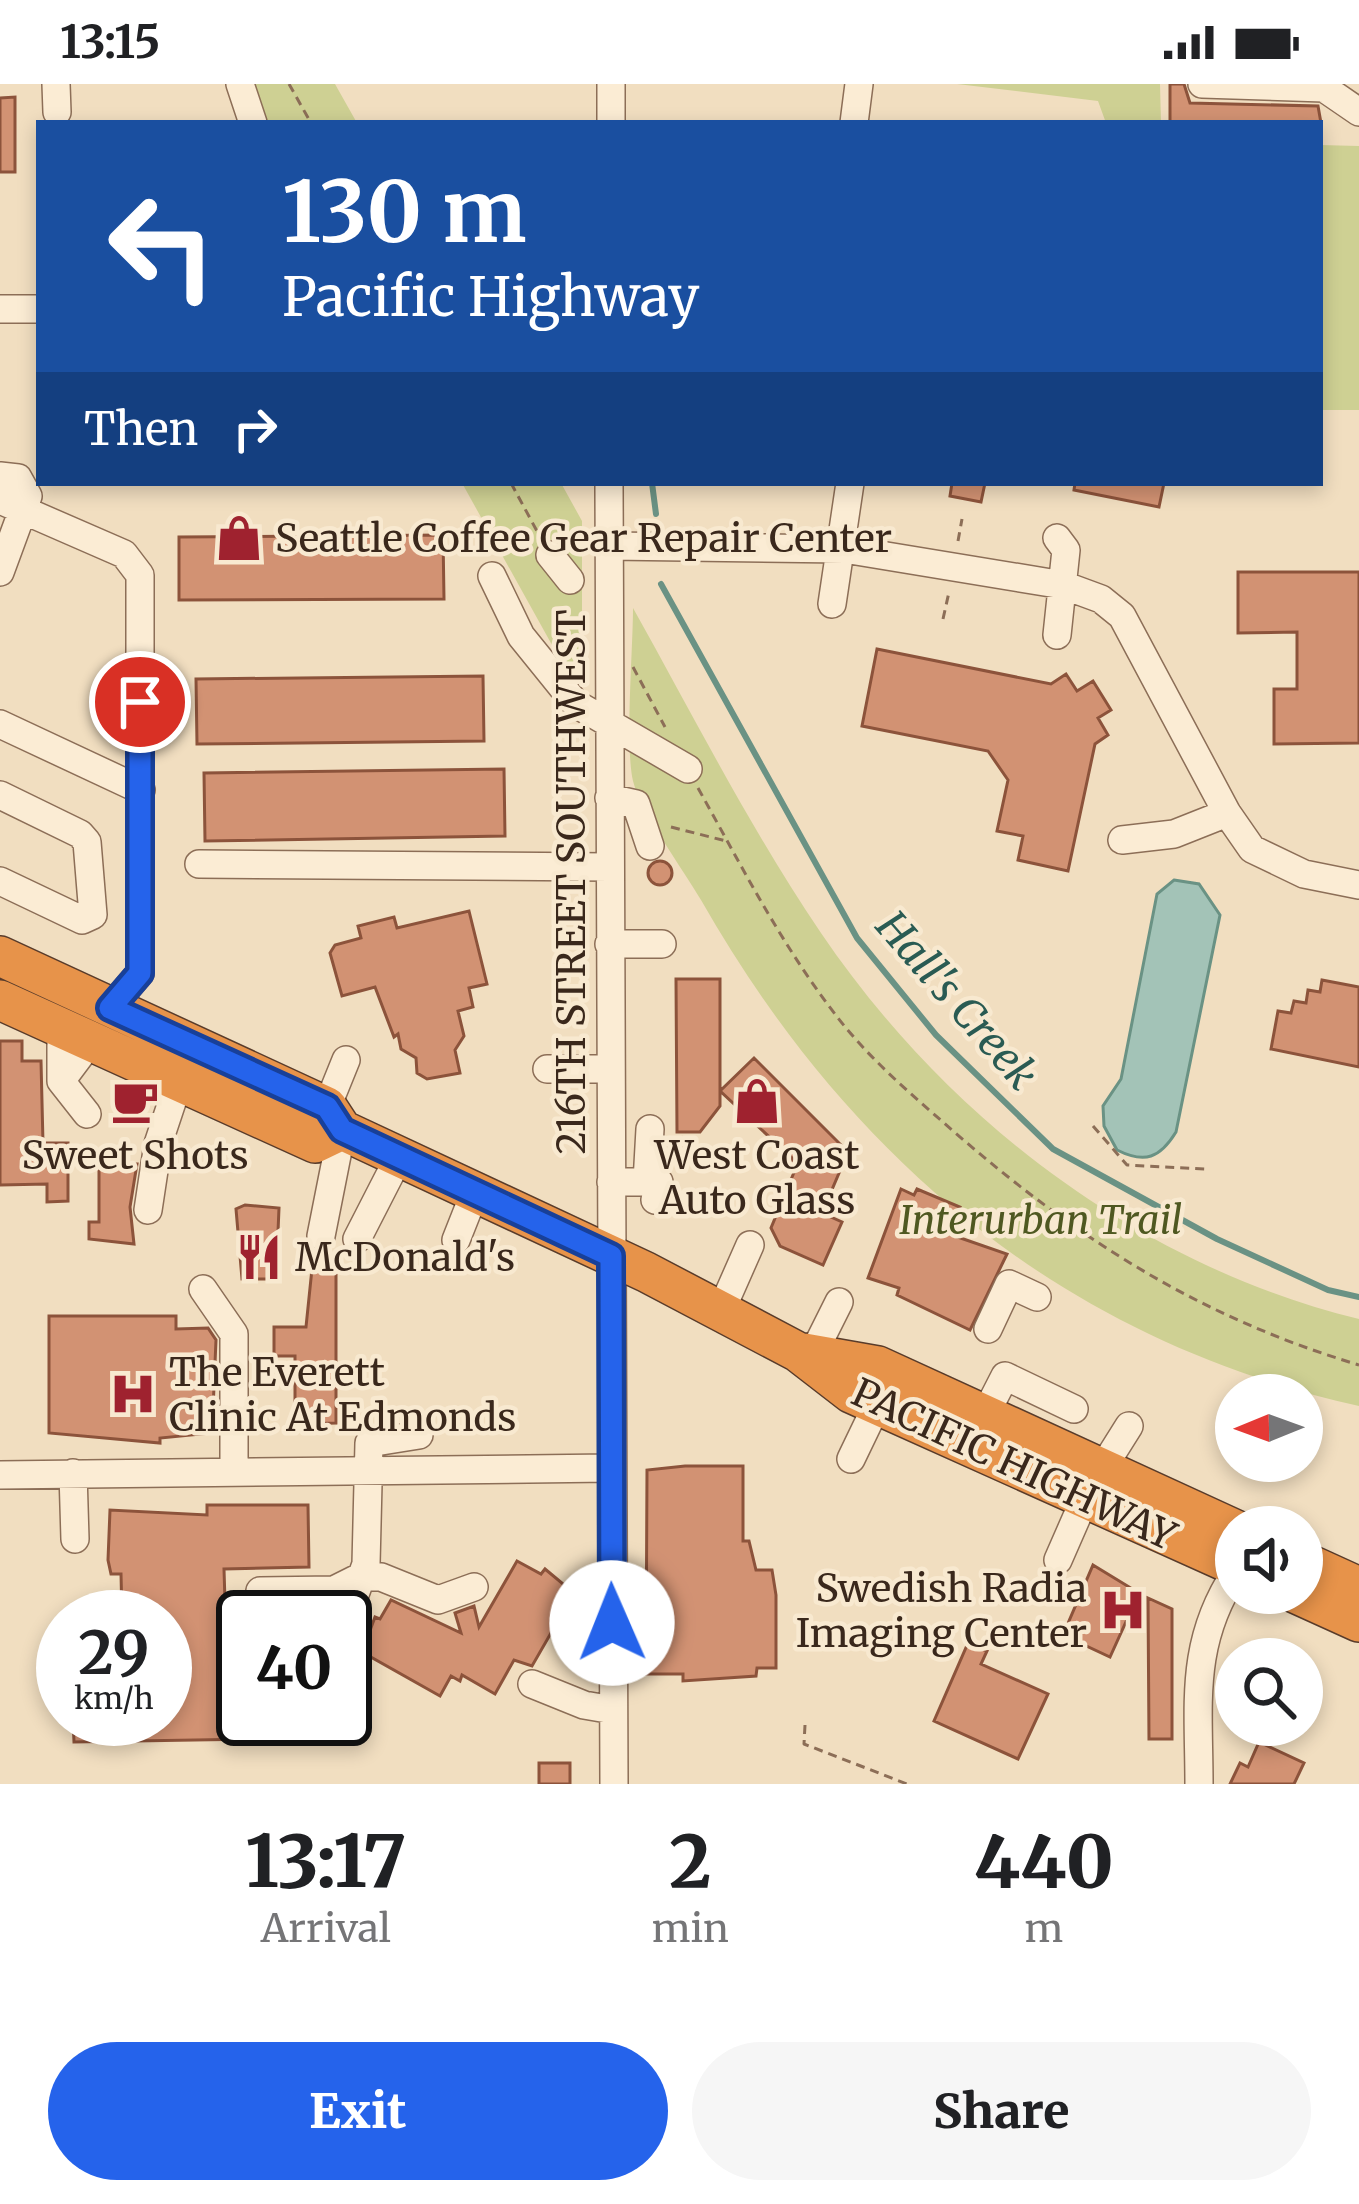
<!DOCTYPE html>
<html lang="en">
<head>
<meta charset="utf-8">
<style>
  :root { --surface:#fff; --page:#f6f6f6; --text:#202124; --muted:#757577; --accent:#2563eb }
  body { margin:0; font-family:Merriweather,serif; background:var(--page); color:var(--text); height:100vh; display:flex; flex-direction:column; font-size:45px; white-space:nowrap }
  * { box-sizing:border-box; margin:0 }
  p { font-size:39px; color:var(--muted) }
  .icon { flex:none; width:66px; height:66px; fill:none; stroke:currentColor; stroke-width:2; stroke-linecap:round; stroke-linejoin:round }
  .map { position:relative; height:1700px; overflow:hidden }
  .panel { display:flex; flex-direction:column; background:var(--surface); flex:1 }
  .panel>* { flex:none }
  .guide { position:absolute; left:36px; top:36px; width:1287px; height:366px; border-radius:0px; box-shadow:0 6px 18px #0003; background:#1a4fa0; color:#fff; overflow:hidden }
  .needle { width:78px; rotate:269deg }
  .fabs { position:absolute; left:1215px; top:1290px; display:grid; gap:24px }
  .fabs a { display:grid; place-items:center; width:108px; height:108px; border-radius:50%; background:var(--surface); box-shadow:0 6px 18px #0003; font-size:60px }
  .speed { position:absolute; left:36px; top:1506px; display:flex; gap:24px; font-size:60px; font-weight:700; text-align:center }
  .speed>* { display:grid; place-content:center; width:156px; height:156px; border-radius:50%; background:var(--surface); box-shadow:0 6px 18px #0003; line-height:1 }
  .speed small { font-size:30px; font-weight:400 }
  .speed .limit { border:6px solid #111; border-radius:18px; background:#fff; color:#111 }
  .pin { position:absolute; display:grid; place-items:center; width:102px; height:102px; color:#fff; margin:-51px; border:6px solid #fff; border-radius:50%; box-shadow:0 3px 12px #0007 }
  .me { position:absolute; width:132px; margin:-66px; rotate:359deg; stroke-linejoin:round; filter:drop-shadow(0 0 9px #0008) }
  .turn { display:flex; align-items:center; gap:42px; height:252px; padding:0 48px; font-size:54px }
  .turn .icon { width:156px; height:156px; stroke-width:2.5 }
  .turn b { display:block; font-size:84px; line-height:102px }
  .then { display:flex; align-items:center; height:114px; padding:0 48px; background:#0003; gap:24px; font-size:45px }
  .eta { display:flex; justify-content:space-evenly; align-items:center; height:204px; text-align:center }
  .eta b { font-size:72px; font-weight:800; line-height:84px }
  .action { display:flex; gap:24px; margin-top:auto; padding:24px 48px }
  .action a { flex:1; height:138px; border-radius:72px; background:var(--accent); color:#fff; font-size:48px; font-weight:800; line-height:138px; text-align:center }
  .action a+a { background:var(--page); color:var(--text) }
  .status { display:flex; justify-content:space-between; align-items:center; height:84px; padding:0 60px; background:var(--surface); direction:ltr }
  .status svg { height:33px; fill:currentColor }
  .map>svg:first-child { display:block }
  .green { fill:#ced093 }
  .water { fill:#a3c3b7; stroke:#6a9284; stroke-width:3 }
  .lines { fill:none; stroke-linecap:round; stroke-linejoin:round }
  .stream { stroke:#6a9284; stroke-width:6 }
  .building { fill:#d29273; stroke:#8c533b; stroke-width:3 }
  .minor-casing { stroke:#8c6e57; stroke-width:30 }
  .highway-casing { stroke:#593c2b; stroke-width:42 }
  .path { stroke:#8c6e57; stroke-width:3; stroke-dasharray:9 6; stroke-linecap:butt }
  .minor { stroke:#fbecd4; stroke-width:27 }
  .highway { stroke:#e7934a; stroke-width:39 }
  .route-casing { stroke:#184099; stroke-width:30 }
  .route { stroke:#2563eb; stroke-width:21 }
  .labels { text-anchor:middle; stroke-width:9; stroke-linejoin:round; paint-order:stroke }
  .poi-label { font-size:39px; fill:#3a281c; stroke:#f8e9d0; text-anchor:start }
  .street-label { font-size:39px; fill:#3a281c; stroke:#f8e9d0 }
  .park-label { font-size:39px; font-style:italic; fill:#4f5821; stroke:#f8e9d0 }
  .water-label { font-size:42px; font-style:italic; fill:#2a5b53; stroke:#f8e9d0 }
</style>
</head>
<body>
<div class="status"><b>13:15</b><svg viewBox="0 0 49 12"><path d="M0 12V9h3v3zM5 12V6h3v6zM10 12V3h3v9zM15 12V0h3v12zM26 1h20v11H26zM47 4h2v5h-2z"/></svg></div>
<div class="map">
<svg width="1359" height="1700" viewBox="0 0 1359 1700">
  <rect width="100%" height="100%" fill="#f1dec0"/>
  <path class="green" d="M237,0H335L357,39H259Z
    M957,0H1160L1161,39H1106L1098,17Z
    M1320,61L1359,62V326H1320Z
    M462,399H561L582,437V615Z
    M633,524C694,633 751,746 821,849C948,1036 1139,1181 1359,1235V1322C1064,1256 849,1076 701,816C684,787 640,726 633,697C625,663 633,565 633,524Z"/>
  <path class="water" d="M1174,796L1199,800L1220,831L1176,1048C1160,1074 1145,1080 1117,1066L1104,1042L1103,1022L1121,995L1157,810Z"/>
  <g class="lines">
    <path class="stream" d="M652,399L656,430
      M661,500L857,854L936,951L1053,1065L1217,1155L1328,1206L1359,1213"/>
  </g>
  <path class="building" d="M1170,0H1184L1190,19L1318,22L1321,39H1170Z
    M15,13V88H0V14Z
    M952,399H985L981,418L950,412Z
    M1075,399H1164L1159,423L1074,406Z
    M443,451L444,515L179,516V453Z
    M1238,488H1359V659L1274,660V605H1297V548L1238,549Z
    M877,565L1051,600L1066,590L1077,607L1093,597L1111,626L1098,634L1108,651L1095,660L1068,787L1018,776L1023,752L997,747L1008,696L988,667L862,642Z
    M483,592L484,657L197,660L196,595Z
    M504,685L505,752L205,757L204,689Z
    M648 789a12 12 0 1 1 24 0a12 12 0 1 1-24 0Z
    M469,827L487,900L469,904L473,923L458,927L464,952L455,966L460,989L427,995L417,989L416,974L401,965L398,950L394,953L375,903L342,912L330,869L335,861L361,854L358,842L394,833L397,844Z
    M676,895H720V1007L754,974L848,1068L822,1129L842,1138L823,1181L780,1162L771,1144L795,1086L792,1074L720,1007V1022L700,1048H677Z
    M1322,896L1359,903V983L1271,965L1278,927L1291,929L1294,917L1306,919L1308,906L1320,908Z
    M0,957H22V977H41L43,1059H68V1117L47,1118V1100L0,1101Z
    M99,1080H137L130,1123L134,1160L89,1155V1138H99Z
    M901,1105L914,1111L917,1105L960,1123L949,1150L1007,1170L970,1246L897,1211L899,1204L868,1194Z
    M245,1121L279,1124L276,1195H242L236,1125Z
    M313,1175H331V1189H336V1339L295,1340V1272H274V1243H306Z
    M49,1232H176V1245L208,1244L216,1256L212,1349L160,1354V1359L49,1349Z
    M685,1382H743V1457H749L756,1486H772L776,1511V1584H757L756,1592L683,1597V1590H646L647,1386Z
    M207,1421H308L309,1483L224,1485L225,1518L240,1517L243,1537V1556H226L227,1592H243V1635H308L310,1654L74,1658L73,1635H165V1533H122L121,1490H111L108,1476L110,1426L207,1431Z
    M517,1477L541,1490L545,1485L574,1509L532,1582L514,1576L495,1610L462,1591L460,1597L451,1592L440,1612L362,1568L375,1533L380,1535L391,1516L461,1549L455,1529L474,1522L479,1543Z
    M1093,1481L1139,1509L1110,1573L1063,1551Z
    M1148,1514L1172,1525V1655H1149Z
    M968,1559L987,1567L981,1580L1048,1610L1018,1675L934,1637Z
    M1259,1658L1304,1679L1294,1700H1230L1240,1679L1248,1683Z
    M539,1679H570V1700H539Z"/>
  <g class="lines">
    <defs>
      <path id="minor" d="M56,0L57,28
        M240,0L253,39
        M1202,0L1324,4
        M1329,0L1324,4L1359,28
        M611,39V0
        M854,39L859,0
        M0,225H39
        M0,392L18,394L28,412L0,488
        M609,399L614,1700
        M0,416L124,470L140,491V889L110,924
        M609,462L844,465L1063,501L1101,515L1122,532L1227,729L1252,765L1304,790L1359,801
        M550,471L570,496
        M492,492L521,552L576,620L688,685
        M832,520L850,399
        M1057,551L1066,466L1057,454
        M0,640L141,706
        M0,711L80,750L87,758L93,831L82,836L0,797
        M609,714L636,720L650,762
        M1122,756L1174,750L1227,729
        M199,780L609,783
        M609,860H662
        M61,945V997L91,957
        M547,985H610
        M61,997L87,1030
        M327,1023L346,976
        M611,1098H659L655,1116
        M647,1098L650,1045
        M148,1126L158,1060L179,997
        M321,1152L342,1046
        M357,1155L399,1073
        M456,1156L475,1108
        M203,1205L234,1250V1388
        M720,1229L750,1161
        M988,1245L1009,1200L1037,1213
        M813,1270L839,1218
        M985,1331L1005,1292L1074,1325
        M851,1375L877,1321
        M1102,1385L1129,1342
        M73,1389L75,1455
        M0,1391L610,1384
        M1058,1476L1086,1412
        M257,1526L260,1507L334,1506L362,1492L381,1493L438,1516L474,1503
        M345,1538L366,1480L369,1359L419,1351
        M532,1600L584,1621L613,1626
        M1199,1700C1199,1619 1189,1559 1236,1488"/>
      <path id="highway" d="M0,872L327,1023L342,1046L646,1188L798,1268L851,1309L1236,1482
        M0,916L315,1059L342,1046
        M804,1269L878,1282L1236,1446
        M1302,1477L1359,1503
        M1295,1509L1359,1538"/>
    </defs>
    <use href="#minor" class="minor-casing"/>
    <use href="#highway" class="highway-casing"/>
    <path class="path" d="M289,0L311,39
      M511,399L538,449
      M958,457L962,435
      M943,535L949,508
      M633,583L665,643
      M698,704C741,781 781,860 835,930C868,974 911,1010 952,1046C1077,1155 1199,1233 1359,1281
      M671,743L726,757
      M1093,1042L1127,1081L1205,1085
      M805,1641L804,1660L907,1700"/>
    <use href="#minor" class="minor"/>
    <use href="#highway" class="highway"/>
  </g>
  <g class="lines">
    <defs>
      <path id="route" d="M140,618V889L110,924L327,1023L342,1046L611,1172L612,1539"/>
    </defs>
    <use href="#route" class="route-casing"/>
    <use href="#route" class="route"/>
  </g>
  <defs>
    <symbol id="shop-bare" viewBox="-9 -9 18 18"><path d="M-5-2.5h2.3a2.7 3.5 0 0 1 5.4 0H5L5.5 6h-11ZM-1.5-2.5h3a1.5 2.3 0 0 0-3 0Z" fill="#9f222f" stroke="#f8e9d0" stroke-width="2.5" paint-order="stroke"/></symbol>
    <symbol id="cafe-bare" viewBox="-9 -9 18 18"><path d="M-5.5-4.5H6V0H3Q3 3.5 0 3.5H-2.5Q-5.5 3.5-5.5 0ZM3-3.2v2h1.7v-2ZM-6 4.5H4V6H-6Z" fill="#9f222f" stroke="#f8e9d0" stroke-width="2.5" paint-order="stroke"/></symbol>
    <symbol id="restaurant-bare" viewBox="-9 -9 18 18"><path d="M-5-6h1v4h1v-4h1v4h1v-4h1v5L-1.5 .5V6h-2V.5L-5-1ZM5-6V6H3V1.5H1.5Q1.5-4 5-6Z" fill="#9f222f" stroke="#f8e9d0" stroke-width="2.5" paint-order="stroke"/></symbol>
    <symbol id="hospital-bare" viewBox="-9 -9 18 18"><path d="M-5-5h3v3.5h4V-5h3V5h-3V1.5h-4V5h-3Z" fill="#9f222f" stroke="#f8e9d0" stroke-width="2.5" paint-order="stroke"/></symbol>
  </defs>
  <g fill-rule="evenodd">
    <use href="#shop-bare" x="206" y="421" width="66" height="66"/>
    <use href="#cafe-bare" x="102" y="984" width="66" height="66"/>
    <use href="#shop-bare" x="724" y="984" width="66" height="66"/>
    <use href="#restaurant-bare" x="226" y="1140" width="66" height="66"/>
    <use href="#hospital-bare" x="100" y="1277" width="66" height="66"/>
    <use href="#hospital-bare" x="1090" y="1493" width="66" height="66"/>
  </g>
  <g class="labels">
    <g class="poi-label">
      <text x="275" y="468">Seattle Coffee Gear Repair Center</text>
      <text x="135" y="1085" text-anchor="middle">Sweet Shots</text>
      <text x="757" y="1085" text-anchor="middle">West Coast<tspan x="757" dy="45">Auto Glass</tspan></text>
      <text x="295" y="1187">McDonald's</text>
      <text x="169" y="1302">The Everett<tspan x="169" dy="45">Clinic At Edmonds</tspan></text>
      <text x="1087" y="1518" text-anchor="end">Swedish Radia<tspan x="1087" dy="45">Imaging Center</tspan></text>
    </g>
    <g class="street-label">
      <text transform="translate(571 798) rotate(-90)" y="14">216TH STREET SOUTHWEST</text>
      <text transform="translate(1014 1380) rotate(25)" y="14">PACIFIC HIGHWAY</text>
    </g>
    <g class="park-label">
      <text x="1041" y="1150">Interurban Trail</text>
    </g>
    <g class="water-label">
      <text transform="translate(957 916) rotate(49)" y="15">Hall's Creek</text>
    </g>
  </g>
</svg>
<div class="fabs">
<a><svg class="needle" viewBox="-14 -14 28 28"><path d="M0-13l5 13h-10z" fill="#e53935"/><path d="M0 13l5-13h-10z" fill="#757577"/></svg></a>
<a><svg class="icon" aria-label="sound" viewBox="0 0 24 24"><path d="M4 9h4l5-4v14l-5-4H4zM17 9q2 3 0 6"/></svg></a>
<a><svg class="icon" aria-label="search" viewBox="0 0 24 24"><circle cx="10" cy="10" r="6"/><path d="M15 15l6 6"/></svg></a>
</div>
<div class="speed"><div>29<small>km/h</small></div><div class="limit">40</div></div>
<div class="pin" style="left:140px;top:618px;background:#d93025"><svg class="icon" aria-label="arrive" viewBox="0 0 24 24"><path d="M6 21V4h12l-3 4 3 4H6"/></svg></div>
<svg class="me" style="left:612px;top:1539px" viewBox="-20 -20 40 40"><circle r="19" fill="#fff"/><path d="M0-13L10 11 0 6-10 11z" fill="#2563eb"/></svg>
<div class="guide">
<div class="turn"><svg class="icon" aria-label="left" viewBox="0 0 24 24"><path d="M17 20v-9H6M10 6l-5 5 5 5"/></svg><div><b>130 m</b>Pacific Highway</div></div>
<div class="then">Then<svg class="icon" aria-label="right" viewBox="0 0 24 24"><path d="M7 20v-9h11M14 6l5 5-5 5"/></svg></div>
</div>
</div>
<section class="panel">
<div class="eta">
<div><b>13:17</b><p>Arrival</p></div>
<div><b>2</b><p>min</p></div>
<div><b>440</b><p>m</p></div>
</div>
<div class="action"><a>Exit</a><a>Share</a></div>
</section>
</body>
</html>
